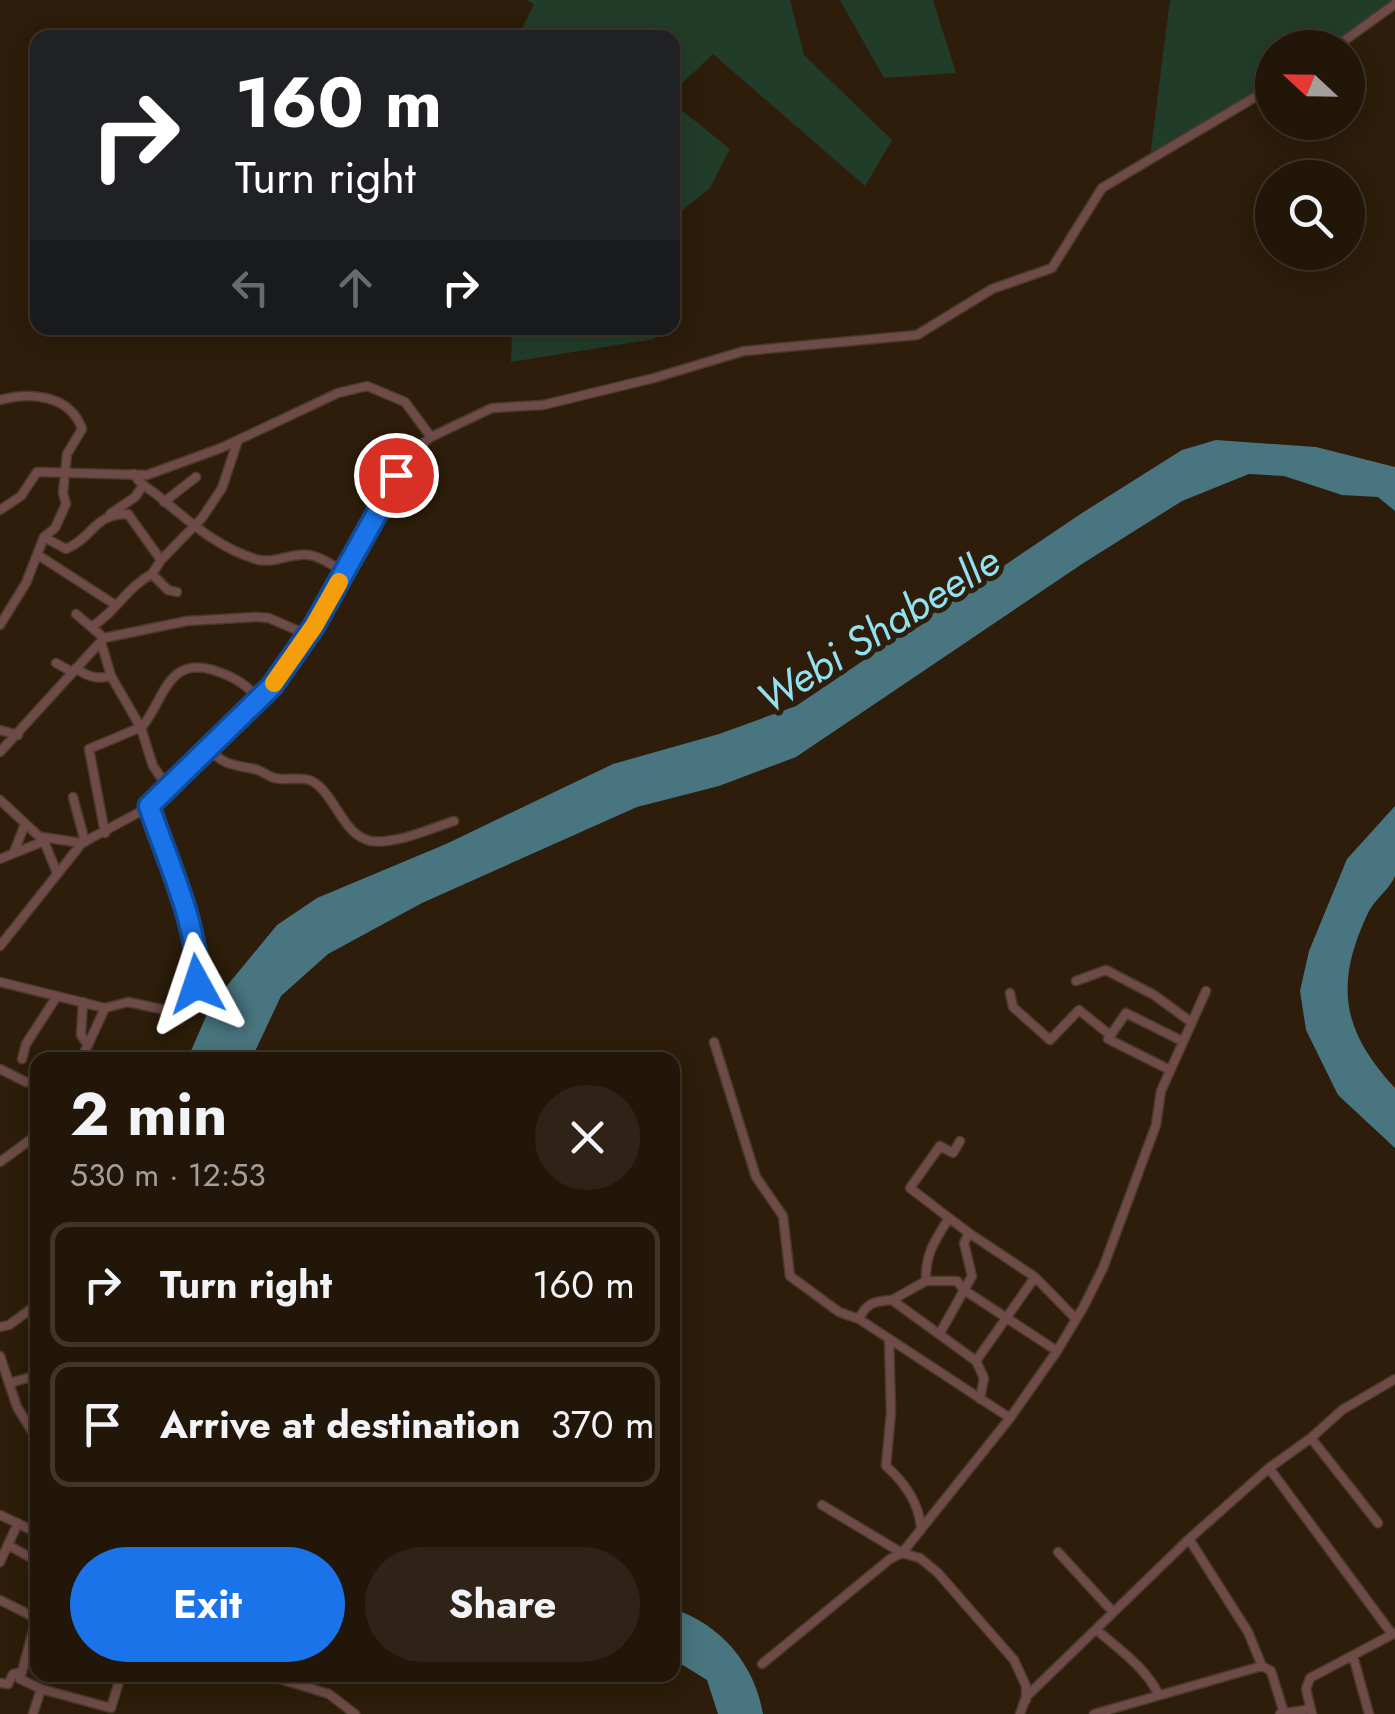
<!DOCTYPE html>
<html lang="en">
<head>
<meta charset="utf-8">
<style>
  :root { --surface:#221608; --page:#2e2316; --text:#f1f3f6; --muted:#a29f9c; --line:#3f3529; --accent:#1a73e8 }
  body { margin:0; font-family:Jost,sans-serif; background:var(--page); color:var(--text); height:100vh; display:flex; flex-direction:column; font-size:38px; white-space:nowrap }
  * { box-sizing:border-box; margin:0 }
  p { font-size:32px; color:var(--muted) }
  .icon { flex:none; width:55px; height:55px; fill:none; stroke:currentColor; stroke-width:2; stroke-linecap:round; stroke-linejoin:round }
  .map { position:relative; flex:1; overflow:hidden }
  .details { position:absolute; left:30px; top:1052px; width:650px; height:630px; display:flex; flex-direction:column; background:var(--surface); border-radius:20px; box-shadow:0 5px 25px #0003,0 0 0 2px var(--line) }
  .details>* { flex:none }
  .banner { position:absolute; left:30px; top:30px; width:650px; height:305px; border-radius:20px; box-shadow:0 5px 25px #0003,0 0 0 2px var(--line); background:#202124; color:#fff; overflow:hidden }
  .needle { width:65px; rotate:292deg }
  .buttons { position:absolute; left:1255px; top:30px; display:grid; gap:20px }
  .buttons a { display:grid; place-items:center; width:110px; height:110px; border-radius:50%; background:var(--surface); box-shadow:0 5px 25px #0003,0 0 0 2px var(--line); font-size:50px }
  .pin { position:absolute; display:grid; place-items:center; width:85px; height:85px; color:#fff; margin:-42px; border:5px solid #fff; border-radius:50%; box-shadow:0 2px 10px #0007 }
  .me { position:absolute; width:110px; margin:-55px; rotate:355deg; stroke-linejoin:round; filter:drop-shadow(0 0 8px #0008) }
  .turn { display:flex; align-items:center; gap:35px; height:210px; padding:0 40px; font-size:45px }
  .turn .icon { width:130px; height:130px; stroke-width:2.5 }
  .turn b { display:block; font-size:70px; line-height:85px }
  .lanes { display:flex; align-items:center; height:95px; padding:0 40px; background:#0003; justify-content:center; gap:50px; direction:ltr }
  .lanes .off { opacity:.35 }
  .round { display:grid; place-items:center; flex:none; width:105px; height:105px; border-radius:52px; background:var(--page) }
  .summary { display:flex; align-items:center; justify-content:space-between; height:170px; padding:0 40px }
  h1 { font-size:60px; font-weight:700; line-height:75px }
  .primary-button { display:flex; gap:20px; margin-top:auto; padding:20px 40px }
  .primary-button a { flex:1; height:115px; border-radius:60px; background:var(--accent); color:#fff; font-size:40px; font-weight:700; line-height:115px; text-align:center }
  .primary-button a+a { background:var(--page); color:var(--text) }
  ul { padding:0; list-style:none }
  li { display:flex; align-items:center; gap:30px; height:125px; margin:0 20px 15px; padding:0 20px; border:5px solid var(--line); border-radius:20px }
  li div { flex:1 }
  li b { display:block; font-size:38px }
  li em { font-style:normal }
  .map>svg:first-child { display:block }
  .green { fill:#223c2a }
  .water { fill:#48757f }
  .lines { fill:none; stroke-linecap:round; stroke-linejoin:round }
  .street-casing { stroke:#4a3b29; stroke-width:11 }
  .street { stroke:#6e4a48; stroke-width:8 }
  .route-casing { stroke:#114b97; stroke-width:25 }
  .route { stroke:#1a73e8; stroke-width:18 }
  .slow { stroke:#f59e0b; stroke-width:18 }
  .labels { text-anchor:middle; stroke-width:10; stroke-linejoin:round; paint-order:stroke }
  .water-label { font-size:42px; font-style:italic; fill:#91e1f1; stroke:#2d1d0a }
</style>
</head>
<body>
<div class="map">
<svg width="1395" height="1714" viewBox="0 0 1395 1714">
  <rect width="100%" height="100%" fill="#2d1d0a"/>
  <path class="green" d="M526,0H790L804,55L892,140L865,186L713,54L673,92L672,38L518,37L534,4Z
    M840,0H933L956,73L884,78Z
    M1170,0H1395V4L1334,47L1272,48V87L1150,157Z
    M673,103L730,149L710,188L673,218Z
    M512,328H651L655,339L511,362Z"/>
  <path class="water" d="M1216,440L1316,447L1395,467V511L1378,497L1342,495L1284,476L1249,474L1182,501L1082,564L796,757L719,786L637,807L422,903L328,954L281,996L251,1060H187L211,1005L277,925L317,898L446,844L613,764L719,734L796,706L1082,513L1182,450Z
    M1395,806C1395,823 1395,861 1395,876C1390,889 1374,900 1368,913C1334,985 1342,1031 1395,1088V1148L1338,1095L1306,1030L1300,991L1309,951L1347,859Z
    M673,1609C721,1624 755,1665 763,1714H718L707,1680L673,1659Z"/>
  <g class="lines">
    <defs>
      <path id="street" d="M1334,48L1395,4
        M0,400C29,392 70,394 82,429L67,454L63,493L66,504L55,528L44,537L26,583L0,625
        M134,474C141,486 147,487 157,495C189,521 215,546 255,559C275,565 290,552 309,555C321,556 334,567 345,572
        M164,502L196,477
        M0,510L21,496L37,472L147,475L221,448L338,393L367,386L405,402L431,437
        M110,514L135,497L142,487
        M44,537L66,549C94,537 93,514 128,514L161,560L152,574
        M38,555L114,604
        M161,560L202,518L222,488L238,440
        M76,614L104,638
        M92,626C114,614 127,587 152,574L168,590L177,592
        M101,642L111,676L141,728L153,766L167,786
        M56,663L72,672
        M76,668C85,676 99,680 111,676
        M141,728C164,702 166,656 213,670C232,676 247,684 259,700
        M0,730L18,735
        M207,747C225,766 230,764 254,769C262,770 268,777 275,778C291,782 305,773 319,786C337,802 346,837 371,841C398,844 429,829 454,821
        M0,752L104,638L187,621L256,617L269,618L308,635
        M73,797L85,842
        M0,800L44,841L57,873
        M105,833L89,749L139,728
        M42,837L82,843
        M14,852L25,824
        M0,859L44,841
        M0,946L82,843L149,807L272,687L314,626L391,490L395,475L416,449L431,437L492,408L543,405L654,378L744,351L917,335L992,289L1052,268L1102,188L1272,87
        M1076,981L1106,970L1154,995L1191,1022
        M0,982L105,1008L128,1002L170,1011L182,1008L193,999L199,964L194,940L149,807
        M1010,993L1013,1007L1050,1040L1079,1010L1110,1035
        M714,1042L756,1177L783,1216L790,1276L839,1312L859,1319L1010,1418
        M88,1045L105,1008
        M22,1059L26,1044L57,996
        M80,1060L88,1045L81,1035L83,1002
        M0,1069L26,1082
        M1170,1070L1108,1039L1126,1013L1182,1041
        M0,1162L38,1134
        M949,1218L910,1188L940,1146L953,1153L960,1141
        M1035,1277L1075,1318
        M926,1281H957L964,1290L1057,1351
        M892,1300L926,1281C925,1254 935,1240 949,1218L969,1233
        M859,1319C866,1303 875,1301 892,1300L976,1361L1035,1277L969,1233L964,1243L972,1276L940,1333
        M0,1327L9,1325L38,1304
        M889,1339L891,1412L886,1466C904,1482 919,1503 921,1528
        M0,1356L17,1407L38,1441
        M976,1361L984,1378L980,1399
        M10,1383L38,1375
        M1269,1468L1392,1634
        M822,1505L902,1553L920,1558L938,1573L1014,1660L1026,1686V1700
        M0,1515L38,1533
        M1378,1523L1311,1438L1342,1410L1395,1379
        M1189,1539L1248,1632L1262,1666L1271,1671L1284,1713
        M8,1545L35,1560L33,1567
        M1058,1552L1113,1612
        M0,1562L18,1523
        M0,1600L38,1619
        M1098,1631C1121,1651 1145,1667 1159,1695
        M1353,1656L1369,1714
        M762,1664L890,1559L902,1553L1010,1418L1057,1351L1084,1306L1103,1268L1156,1125L1161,1091L1206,991
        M267,1675L329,1694L355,1714
        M0,1683L8,1684L13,1674L21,1672
        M41,1689L111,1708L121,1675
        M33,1714L41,1689L20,1679L38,1612
        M1020,1714L1026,1697L1189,1539L1269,1468L1311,1438
        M1094,1714L1262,1666
        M1280,1714L1311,1709
        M1312,1714L1306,1689L1310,1678L1395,1633"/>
    </defs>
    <use href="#street" class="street-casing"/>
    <use href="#street" class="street"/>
  </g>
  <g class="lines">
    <defs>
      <path id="route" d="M197,984C201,931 166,858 149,806L272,686L314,626L390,490L396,475"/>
    </defs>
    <use href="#route" class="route-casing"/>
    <use href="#route" class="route"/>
    <path class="slow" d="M274,683L314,626L339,582"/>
  </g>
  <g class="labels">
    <g class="water-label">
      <text transform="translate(878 629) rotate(-32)" y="15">Webi Shabeelle</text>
    </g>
  </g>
</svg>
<div class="buttons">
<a><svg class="needle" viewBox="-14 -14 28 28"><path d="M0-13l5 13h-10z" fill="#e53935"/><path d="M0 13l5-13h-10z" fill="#a29f9c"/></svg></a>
<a><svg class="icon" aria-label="search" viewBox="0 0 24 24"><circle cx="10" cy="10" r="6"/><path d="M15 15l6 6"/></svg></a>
</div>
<div class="pin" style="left:396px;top:475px;background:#d93025"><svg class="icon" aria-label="arrive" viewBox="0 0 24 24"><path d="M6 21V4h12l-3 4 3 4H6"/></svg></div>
<svg class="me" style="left:197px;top:984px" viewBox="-20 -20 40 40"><path d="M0-17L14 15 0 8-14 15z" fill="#1a73e8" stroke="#fff" stroke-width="4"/></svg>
<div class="banner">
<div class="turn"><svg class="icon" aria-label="right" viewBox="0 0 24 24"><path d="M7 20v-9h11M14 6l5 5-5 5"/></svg><div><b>160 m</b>Turn right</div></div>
<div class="lanes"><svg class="icon off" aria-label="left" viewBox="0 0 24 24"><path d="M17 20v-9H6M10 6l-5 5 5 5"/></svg><svg class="icon off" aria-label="ahead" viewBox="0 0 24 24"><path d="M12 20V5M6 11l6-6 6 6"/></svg><svg class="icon" aria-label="right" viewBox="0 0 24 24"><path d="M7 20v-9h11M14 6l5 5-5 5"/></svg></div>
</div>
<section class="details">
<div class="summary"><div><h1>2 min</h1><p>530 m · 12:53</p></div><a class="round"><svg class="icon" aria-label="close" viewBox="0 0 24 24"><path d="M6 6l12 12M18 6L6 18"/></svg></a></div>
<ul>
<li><svg class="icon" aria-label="right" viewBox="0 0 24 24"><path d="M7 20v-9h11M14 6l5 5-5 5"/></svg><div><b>Turn right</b></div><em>160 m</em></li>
<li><svg class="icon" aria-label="arrive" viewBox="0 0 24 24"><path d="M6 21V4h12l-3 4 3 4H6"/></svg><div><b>Arrive at destination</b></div><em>370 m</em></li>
</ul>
<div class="primary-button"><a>Exit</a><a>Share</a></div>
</section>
</div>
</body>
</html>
